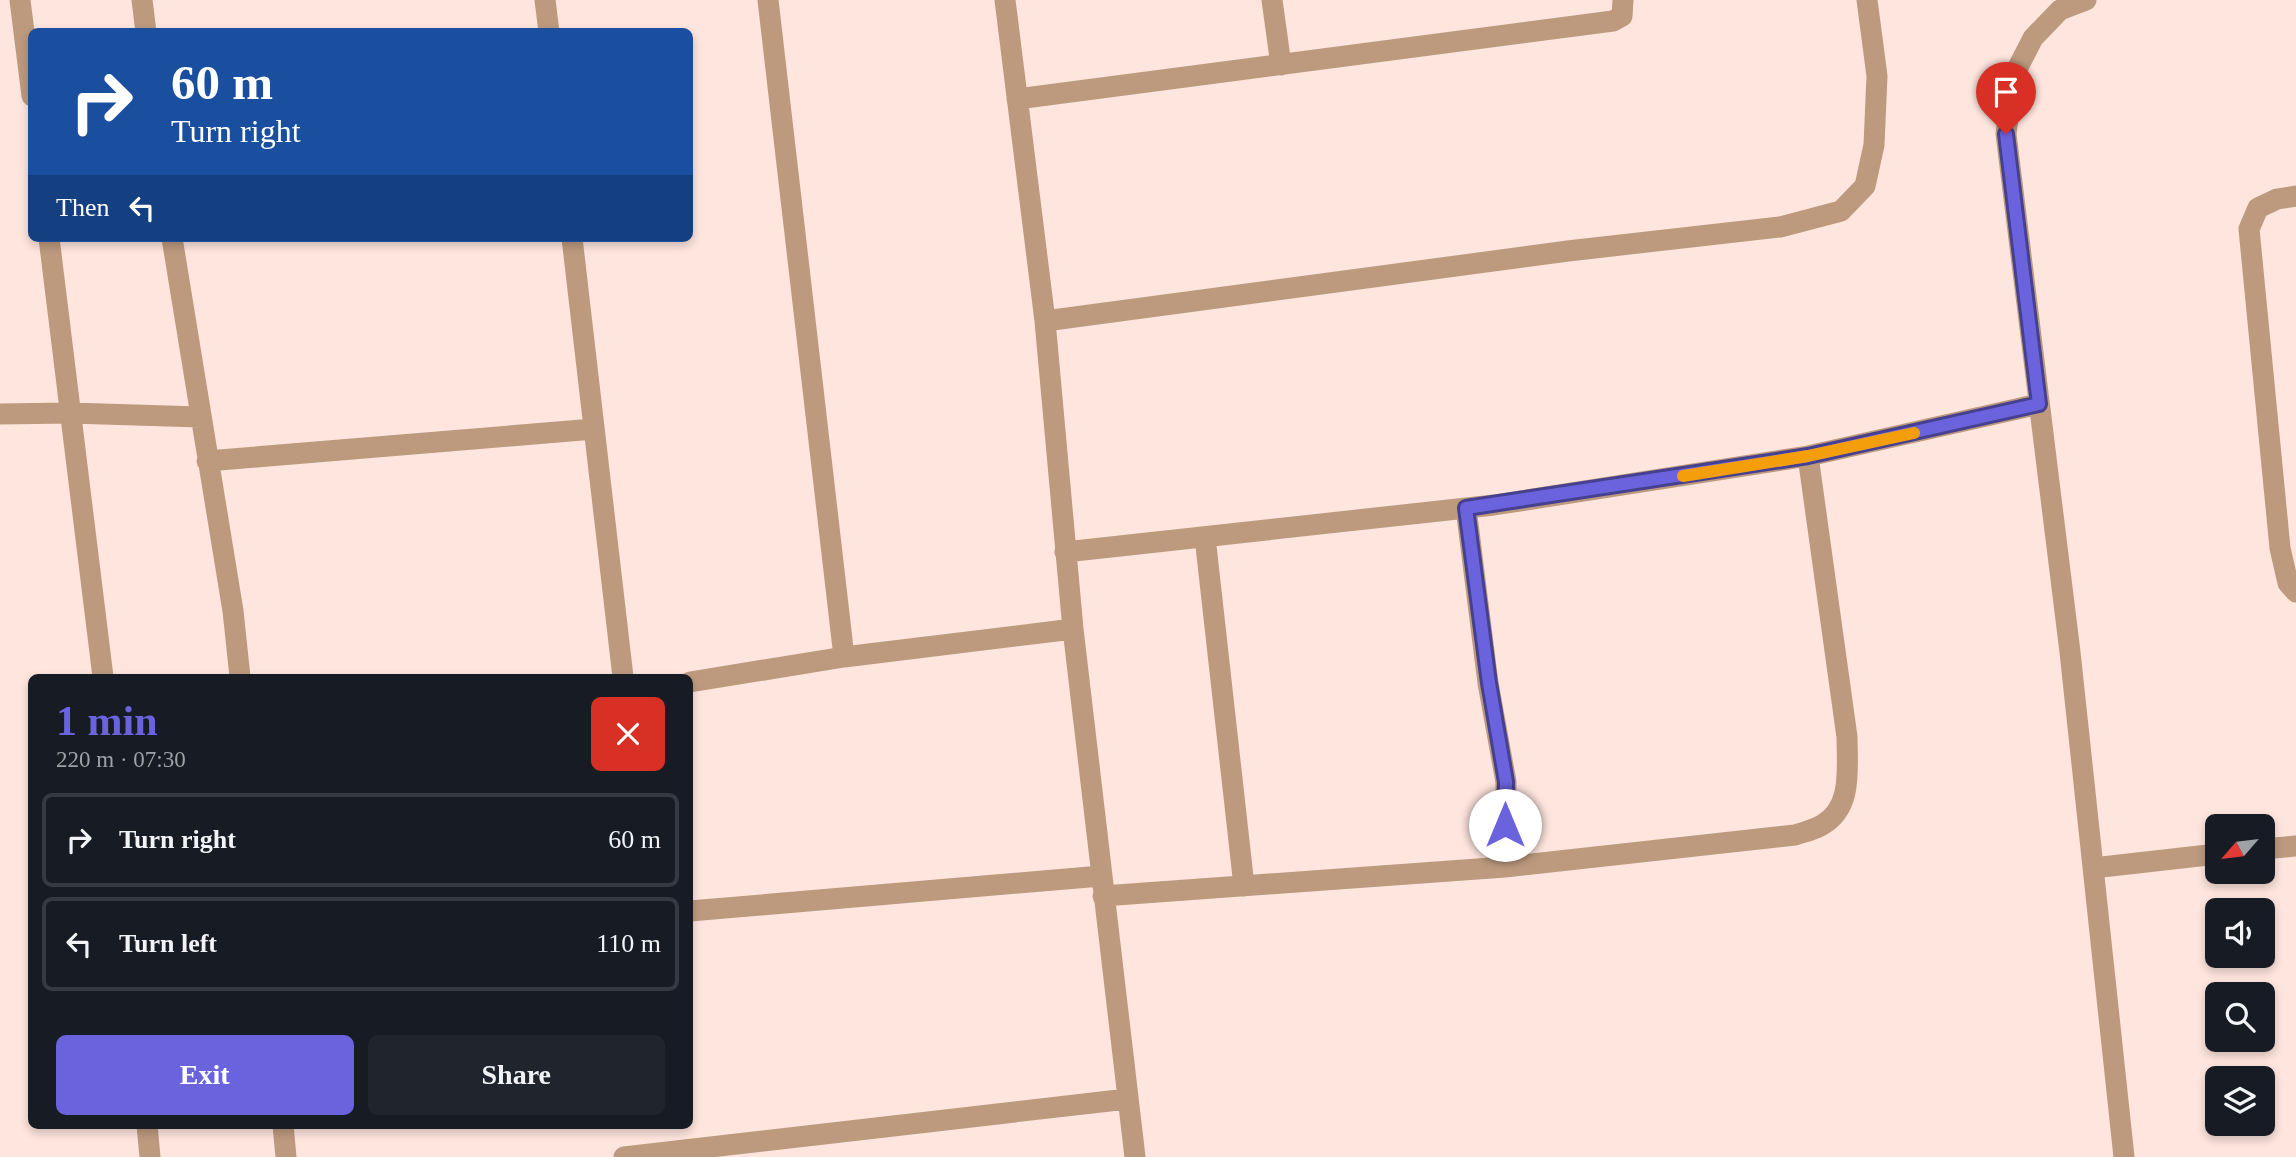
<!DOCTYPE html>
<html lang="en">
<head>
<meta charset="utf-8">
<style>
  :root { --surface:#171b24; --page:#20242c; --text:#f1f3f6; --muted:#9ea1a6; --line:#363941; --accent:#6b63dd }
  body { margin:0; font-family:Georgia,serif; background:var(--page); color:var(--text); height:100vh; display:flex; flex-direction:column; font-size:26px; white-space:nowrap }
  * { box-sizing:border-box; margin:0 }
  p { font-size:23px; color:var(--muted) }
  .icon { flex:none; width:38px; height:38px; fill:none; stroke:currentColor; stroke-width:2; stroke-linecap:round; stroke-linejoin:round }
  .map { position:relative; flex:1; overflow:hidden }
  .details { position:absolute; left:28px; top:674px; width:665px; height:455px; display:flex; flex-direction:column; background:var(--surface); border-radius:10px; box-shadow:0 4px 10px #0003 }
  .details>* { flex:none }
  .hud { position:absolute; left:28px; top:28px; width:665px; height:214px; border-radius:10px; box-shadow:0 4px 10px #0003; background:#1a4fa0; color:#fff; overflow:hidden }
  .needle { width:46px; rotate:242deg }
  .buttons { position:absolute; left:2205px; top:814px; display:grid; gap:14px }
  .buttons a { display:grid; place-items:center; width:70px; height:70px; border-radius:10px; background:var(--surface); box-shadow:0 4px 10px #0003; font-size:35px }
  .pin { position:absolute; display:grid; place-items:center; width:60px; height:60px; color:#fff; margin:-72px -30px; border-radius:50% 50% 50% 0; rotate:-45deg; box-shadow:0 0 7px #0007 }
  .pin .icon { rotate:45deg }
  .me { position:absolute; width:77px; margin:-38px; rotate:0deg; stroke-linejoin:round; filter:drop-shadow(0 0 5px #0008) }
  .turn { display:flex; align-items:center; gap:24px; height:147px; padding:0 28px; font-size:32px }
  .turn .icon { width:91px; height:91px; stroke-width:2.5 }
  .turn b { display:block; font-size:49px; line-height:60px }
  .then { display:flex; align-items:center; height:66px; padding:0 28px; background:#0003; gap:14px; font-size:26px }
  .round { display:grid; place-items:center; flex:none; width:74px; height:74px; border-radius:10px; background:var(--page) }
  .overview { display:flex; align-items:center; justify-content:space-between; height:119px; padding:0 28px }
  h1 { font-size:42px; font-weight:800; line-height:52px; color:var(--accent) }
  .primary-button { display:flex; gap:14px; margin-top:auto; padding:14px 28px }
  .primary-button a { flex:1; height:80px; border-radius:10px; background:var(--accent); color:#fff; font-size:28px; font-weight:800; line-height:80px; text-align:center }
  .primary-button a+a { background:var(--page); color:var(--text) }
  ul { padding:0; list-style:none }
  li { display:flex; align-items:center; gap:21px; height:94px; margin:0 14px 10px; padding:0 14px; border:4px solid var(--line); border-radius:10px }
  li div { flex:1 }
  li b { display:block; font-size:26px }
  li em { font-style:normal }
  .map>svg:first-child { display:block }
  .lines { fill:none; stroke-linecap:round; stroke-linejoin:round }
  .street { stroke:#bd9a7e; stroke-width:21 }
  .route-casing { stroke:#464090; stroke-width:18 }
  .route { stroke:#6b63dd; stroke-width:12 }
  .slow { stroke:#f59e0b; stroke-width:12 }
</style>
</head>
<body>
<div class="map">
<svg width="2296" height="1157" viewBox="0 0 2296 1157">
  <rect width="100%" height="100%" fill="#fee5de"/>
  <g class="lines">
    <path class="street" d="M20,0L32,96
      M142,0L146,32
      M545,0L549,32
      M768,0L844,657
      M1005,0L1045,321L1073,629L1135,1157
      M1272,0L1281,65
      M2086,0L2060,10L2033,38L2013,77L2006,134L2070,652L2124,1157
      M1017,99L1613,21L1622,16L1623,0
      M2296,196L2277,199L2258,208L2249,229L2280,548L2288,583L2296,592
      M49,238L103,677
      M172,238L233,611L240,677
      M572,238L623,677
      M1045,321L1568,251L1780,227L1841,211L1865,186L1874,145L1877,76L1867,0
      M0,414L70,413L200,417
      M207,461L594,429
      M1466,508L1488,683L1506,782L1505,867
      M1205,537L1244,886
      M1065,552L1494,505L1808,456L2039,404
      M690,682L844,657L1073,629
      M2263,849L2296,846
      M2093,868L2217,854
      M1103,896L1505,867L1795,835C1804,832 1814,830 1822,825C1853,808 1847,768 1847,737L1808,456
      M690,911L1101,876
      M147,1125L150,1157
      M283,1125L286,1157
      M624,1157L1127,1099"/>
  </g>
  <g class="lines">
    <defs>
      <path id="route" d="M1505,825L1506,782L1489,683L1466,508L1808,456L2039,404L2006,134"/>
    </defs>
    <use href="#route" class="route-casing"/>
    <use href="#route" class="route"/>
    <path class="slow" d="M1683,476L1808,456L1914,433"/>
  </g>
</svg>
<div class="buttons">
<a><svg class="needle" viewBox="-14 -14 28 28"><path d="M0-13l5 13h-10z" fill="#e53935"/><path d="M0 13l5-13h-10z" fill="#9ea1a6"/></svg></a>
<a><svg class="icon" aria-label="sound" viewBox="0 0 24 24"><path d="M4 9h4l5-4v14l-5-4H4zM17 9q2 3 0 6"/></svg></a>
<a><svg class="icon" aria-label="search" viewBox="0 0 24 24"><circle cx="10" cy="10" r="6"/><path d="M15 15l6 6"/></svg></a>
<a><svg class="icon" aria-label="layers" viewBox="0 0 24 24"><path d="M12 4l9 5-9 5-9-5zM3 14l9 5 9-5"/></svg></a>
</div>
<div class="pin" style="left:2006px;top:134px;background:#d93025"><svg class="icon" aria-label="arrive" viewBox="0 0 24 24"><path d="M6 21V4h12l-3 4 3 4H6"/></svg></div>
<svg class="me" style="left:1505px;top:825px" viewBox="-20 -20 40 40"><circle r="19" fill="#fff"/><path d="M0-13L10 11 0 6-10 11z" fill="#6b63dd"/></svg>
<div class="hud">
<div class="turn"><svg class="icon" aria-label="right" viewBox="0 0 24 24"><path d="M7 20v-9h11M14 6l5 5-5 5"/></svg><div><b>60 m</b>Turn right</div></div>
<div class="then">Then<svg class="icon" aria-label="left" viewBox="0 0 24 24"><path d="M17 20v-9H6M10 6l-5 5 5 5"/></svg></div>
</div>
<section class="details">
<div class="overview"><div><h1>1 min</h1><p>220 m · 07:30</p></div><a class="round" style="background:#d93025;color:#fff"><svg class="icon" aria-label="close" viewBox="0 0 24 24"><path d="M6 6l12 12M18 6L6 18"/></svg></a></div>
<ul>
<li><svg class="icon" aria-label="right" viewBox="0 0 24 24"><path d="M7 20v-9h11M14 6l5 5-5 5"/></svg><div><b>Turn right</b></div><em>60 m</em></li>
<li><svg class="icon" aria-label="left" viewBox="0 0 24 24"><path d="M17 20v-9H6M10 6l-5 5 5 5"/></svg><div><b>Turn left</b></div><em>110 m</em></li>
</ul>
<div class="primary-button"><a>Exit</a><a>Share</a></div>
</section>
</div>
</body>
</html>
